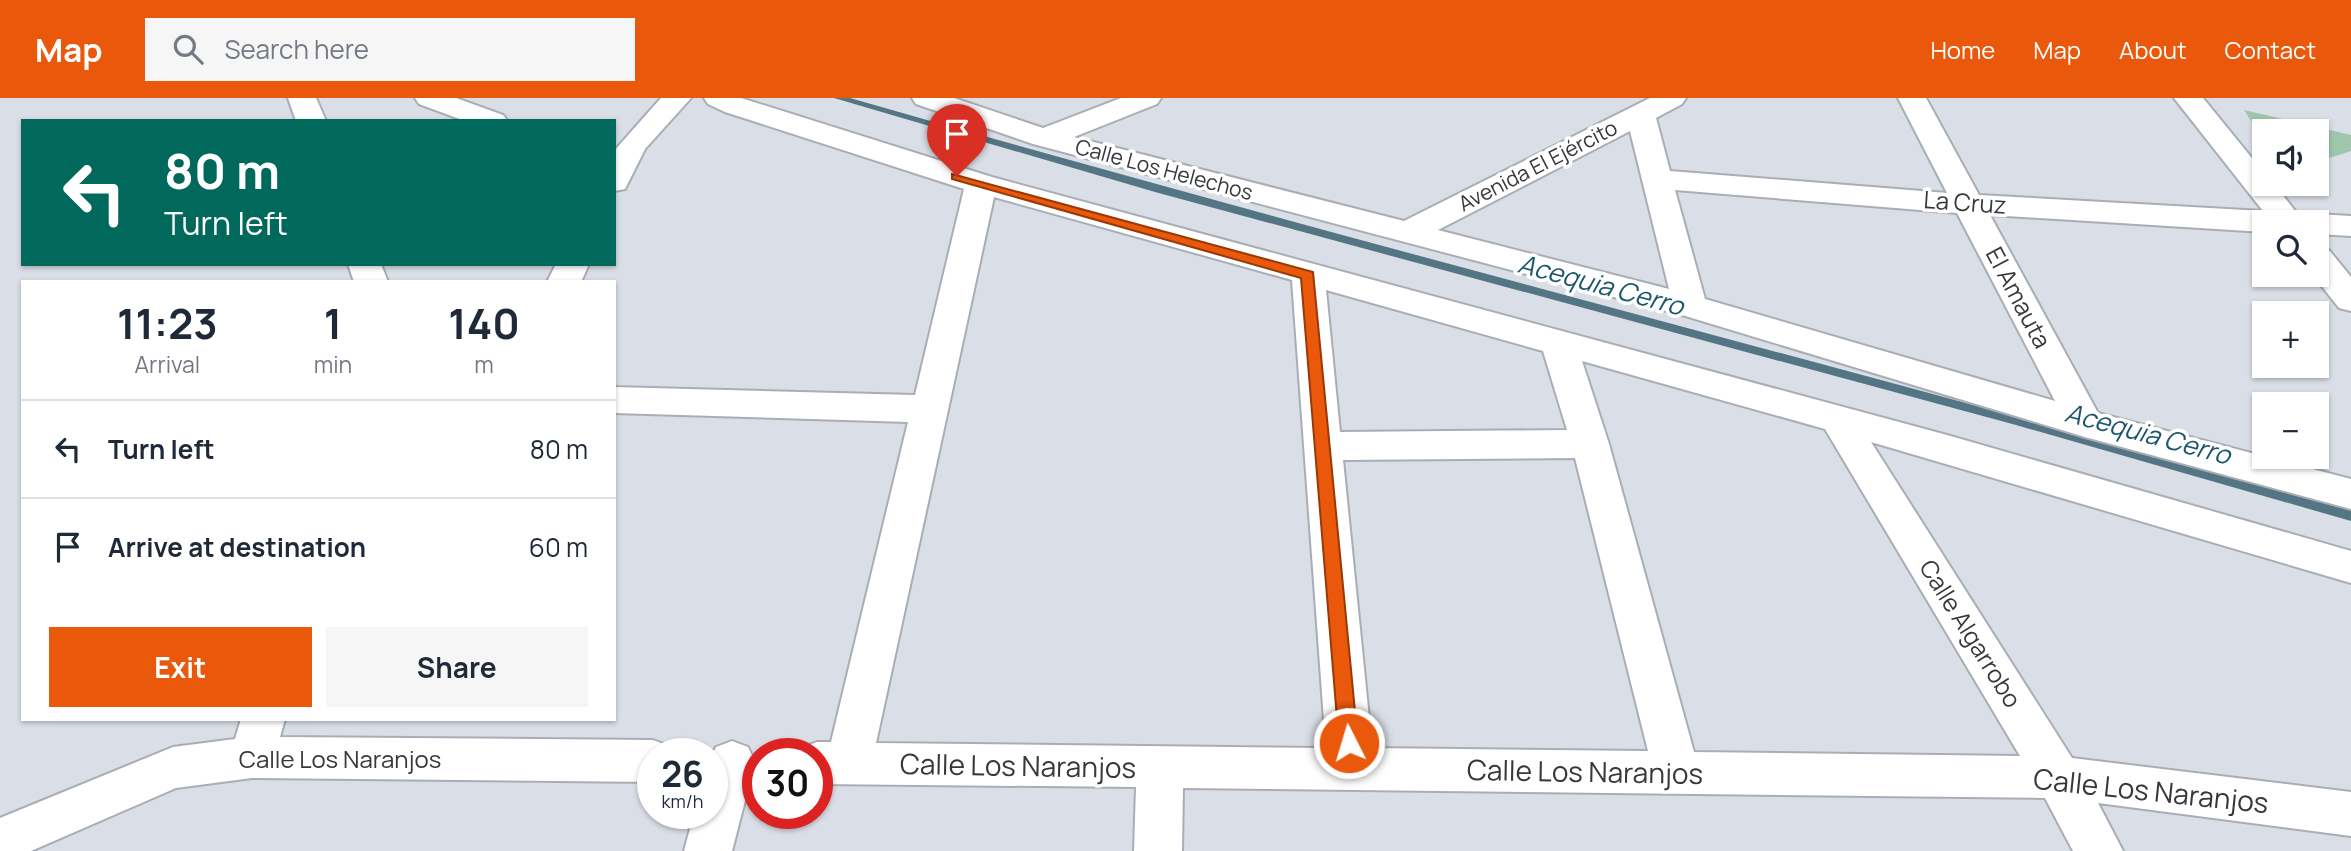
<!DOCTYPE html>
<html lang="en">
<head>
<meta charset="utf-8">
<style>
  :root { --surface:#fff; --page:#f6f6f7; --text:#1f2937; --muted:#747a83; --line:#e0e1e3; --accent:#ea580c }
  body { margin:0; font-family:Manrope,sans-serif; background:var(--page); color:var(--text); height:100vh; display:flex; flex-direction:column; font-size:26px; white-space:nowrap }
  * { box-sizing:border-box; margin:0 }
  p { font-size:23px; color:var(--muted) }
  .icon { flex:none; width:38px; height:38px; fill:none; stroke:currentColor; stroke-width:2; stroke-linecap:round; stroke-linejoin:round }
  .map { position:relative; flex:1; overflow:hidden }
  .side { position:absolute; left:21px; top:182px; width:595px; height:441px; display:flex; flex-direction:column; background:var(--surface); border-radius:0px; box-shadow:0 2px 5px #0004 }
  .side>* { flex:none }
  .top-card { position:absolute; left:21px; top:21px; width:595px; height:147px; border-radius:0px; box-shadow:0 2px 5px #0004; background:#00695c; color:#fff; overflow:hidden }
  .controls { position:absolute; left:2252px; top:21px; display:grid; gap:14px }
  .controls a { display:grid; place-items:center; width:77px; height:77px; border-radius:0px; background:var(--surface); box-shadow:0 2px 5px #0004; font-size:35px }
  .speed { position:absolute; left:637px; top:640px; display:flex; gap:14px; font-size:35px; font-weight:700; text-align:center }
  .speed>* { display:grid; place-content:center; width:91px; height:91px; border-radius:50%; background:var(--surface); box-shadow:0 2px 5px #0004; line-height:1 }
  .speed small { font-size:18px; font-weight:400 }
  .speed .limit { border:10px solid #d22; background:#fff; color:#111 }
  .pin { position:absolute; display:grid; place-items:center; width:60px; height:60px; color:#fff; margin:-72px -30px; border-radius:50% 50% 50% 0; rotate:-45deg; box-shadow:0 0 7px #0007 }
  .pin .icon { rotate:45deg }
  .me { position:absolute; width:77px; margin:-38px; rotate:355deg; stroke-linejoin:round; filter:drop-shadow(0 0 5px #0008) }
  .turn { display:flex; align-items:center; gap:24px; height:147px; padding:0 28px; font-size:32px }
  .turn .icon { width:91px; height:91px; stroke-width:2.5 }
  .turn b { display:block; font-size:49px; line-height:60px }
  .eta { display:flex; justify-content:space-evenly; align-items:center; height:119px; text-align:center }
  .eta b { font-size:42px; font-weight:700; line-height:49px }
  .action { display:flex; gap:14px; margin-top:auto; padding:14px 28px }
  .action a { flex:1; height:80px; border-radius:0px; background:var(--accent); color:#fff; font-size:28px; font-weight:700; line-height:80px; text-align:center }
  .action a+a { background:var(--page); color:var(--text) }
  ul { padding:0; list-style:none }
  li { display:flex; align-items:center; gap:21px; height:98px; padding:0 28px; border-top:2px solid var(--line) }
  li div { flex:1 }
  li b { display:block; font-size:26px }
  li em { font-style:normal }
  header { display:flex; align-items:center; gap:42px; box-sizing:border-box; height:98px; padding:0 35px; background:var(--accent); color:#fff }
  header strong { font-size:33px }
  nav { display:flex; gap:38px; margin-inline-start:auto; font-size:24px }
  .search { width:490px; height:63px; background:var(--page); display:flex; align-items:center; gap:18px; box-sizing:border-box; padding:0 24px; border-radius:0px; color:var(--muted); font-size:26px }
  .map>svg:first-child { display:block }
  .green { fill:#9fc6ac }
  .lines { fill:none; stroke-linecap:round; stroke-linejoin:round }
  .stream { fill:#547684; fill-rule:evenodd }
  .minor-casing { stroke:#a9adb5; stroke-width:4 }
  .minor { fill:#fff; fill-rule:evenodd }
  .route { fill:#ea580c; stroke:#983908; stroke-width:2 }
  .labels { text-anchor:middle; stroke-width:7; stroke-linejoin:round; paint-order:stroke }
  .far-street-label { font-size:21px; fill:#36383b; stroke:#fff }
  .street-label { font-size:24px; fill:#36383b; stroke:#fff }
  .water-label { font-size:26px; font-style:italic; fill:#1a576d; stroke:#fff }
  .near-street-label { font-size:28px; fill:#36383b; stroke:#fff }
</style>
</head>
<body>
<header>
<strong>Map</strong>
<div class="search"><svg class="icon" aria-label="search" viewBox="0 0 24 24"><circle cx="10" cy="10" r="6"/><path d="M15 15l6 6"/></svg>Search here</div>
<nav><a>Home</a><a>Map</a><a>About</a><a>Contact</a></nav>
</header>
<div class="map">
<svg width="2351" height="753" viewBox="0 0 2351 753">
  <rect width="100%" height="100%" fill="#dadee7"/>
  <path class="green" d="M2244,12L2351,37V53L2317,64V33H2264V43Z"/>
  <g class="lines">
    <path class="stream" d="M834,0H850C1349,143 1852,271 2351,411V423L2016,327L1155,94Z"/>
    <defs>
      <path id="minor" d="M288,0H316L326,23H296Z
        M415,0H456L503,17L508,23H465L419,6Z
        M661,0H691L645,51L625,91L614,93V53Z
        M704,0H741L992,79L1947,337L2351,453V485L1871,344L2072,660L2351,694V738L2098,705L2123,753H2073L2045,700L1183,690L1182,753H1134L1136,689L817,686V656H798L801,650L817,644H831L908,324L614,315V289L915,297L964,91L725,14L708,6ZM994,99L1292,182L1326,650L876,645ZM1326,192L1543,253L1567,332L1340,334ZM1582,263L1825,331L2020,658L1694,654L1609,346ZM1575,360L1648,653L1372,650L1343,362Z
        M912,0H954L1043,30L1121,0H1161L1157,6L1074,39L1404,123L1650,0H1686L1682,6L1656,20L1670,73L1947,95L1898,0H1926L1979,97L2263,113L2174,0H2203L2264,75V86H2274L2303,123L2317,116L2351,118V138L2317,136V124H2264V134L1990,117L2098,315L2351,381V411L2085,339L1682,217L1033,46L916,6ZM1630,33L1669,191L1438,132ZM1675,92L1957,115L2055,303L1705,201Z
        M2317,149L2329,152L2351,179V213L2339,210L2313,177H2317Z
        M348,166H381L388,184H354Z
        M556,166H589L581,184H547Z
        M241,621H285L280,639L653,642L669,648L673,656H653V684L252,680L176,690L31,753H0V720L173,649L235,641Z
        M732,643L748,649L755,664L732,753H684L694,716H712V657L716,649Z"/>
    </defs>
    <use href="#minor" class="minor-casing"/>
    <use href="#minor" class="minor"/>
  </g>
  <path class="route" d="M952,76L1313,174L1358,645L1355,650H1342L1339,645L1301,180L952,81Z"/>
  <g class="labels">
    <g class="far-street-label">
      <text transform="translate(1538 68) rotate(-27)" y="7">Avenida El Ejército</text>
      <text transform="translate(1164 72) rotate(15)" y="7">Calle Los Helechos</text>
    </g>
    <g class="street-label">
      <text transform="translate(1965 105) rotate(4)" y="8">La Cruz</text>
      <text transform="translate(2018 200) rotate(62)" y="8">El Amauta</text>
      <text transform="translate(1970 536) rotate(58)" y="8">Calle Algarrobo</text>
      <text x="340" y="670">Calle Los Naranjos</text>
    </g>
    <g class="water-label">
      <text transform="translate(1601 187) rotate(15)" y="9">Acequia Cerro</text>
      <text transform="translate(2148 336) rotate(15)" y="9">Acequia Cerro</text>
    </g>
    <g class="near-street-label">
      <text transform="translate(1018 668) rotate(1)" y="10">Calle Los Naranjos</text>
      <text transform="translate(1585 674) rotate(1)" y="10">Calle Los Naranjos</text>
      <text transform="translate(2151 693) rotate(6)" y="10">Calle Los Naranjos</text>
    </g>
  </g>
</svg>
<div class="controls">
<a><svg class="icon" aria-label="sound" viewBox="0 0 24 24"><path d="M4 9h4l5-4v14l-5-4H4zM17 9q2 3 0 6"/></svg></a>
<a><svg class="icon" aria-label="search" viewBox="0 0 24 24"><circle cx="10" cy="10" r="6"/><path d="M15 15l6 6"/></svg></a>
<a>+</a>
<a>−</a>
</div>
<div class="speed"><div>26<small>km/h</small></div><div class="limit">30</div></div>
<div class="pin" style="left:957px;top:78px;background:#d93025"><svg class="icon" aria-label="arrive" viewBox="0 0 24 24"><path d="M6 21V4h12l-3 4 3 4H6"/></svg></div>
<svg class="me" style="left:1349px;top:645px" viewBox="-20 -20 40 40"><circle r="17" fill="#ea580c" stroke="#fff" stroke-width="3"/><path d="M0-11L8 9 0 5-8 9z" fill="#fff"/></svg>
<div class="top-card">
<div class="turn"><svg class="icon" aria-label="left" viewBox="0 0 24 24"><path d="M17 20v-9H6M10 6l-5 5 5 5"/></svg><div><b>80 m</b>Turn left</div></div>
</div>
<section class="side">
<div class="eta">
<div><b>11:23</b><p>Arrival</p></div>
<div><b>1</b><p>min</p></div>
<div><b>140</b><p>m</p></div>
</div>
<ul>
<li><svg class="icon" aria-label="left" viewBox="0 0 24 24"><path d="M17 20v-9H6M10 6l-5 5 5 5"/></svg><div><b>Turn left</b></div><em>80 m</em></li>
<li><svg class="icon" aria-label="arrive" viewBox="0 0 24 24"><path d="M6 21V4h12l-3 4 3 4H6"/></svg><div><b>Arrive at destination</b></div><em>60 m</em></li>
</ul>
<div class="action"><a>Exit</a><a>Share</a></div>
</section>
</div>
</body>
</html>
